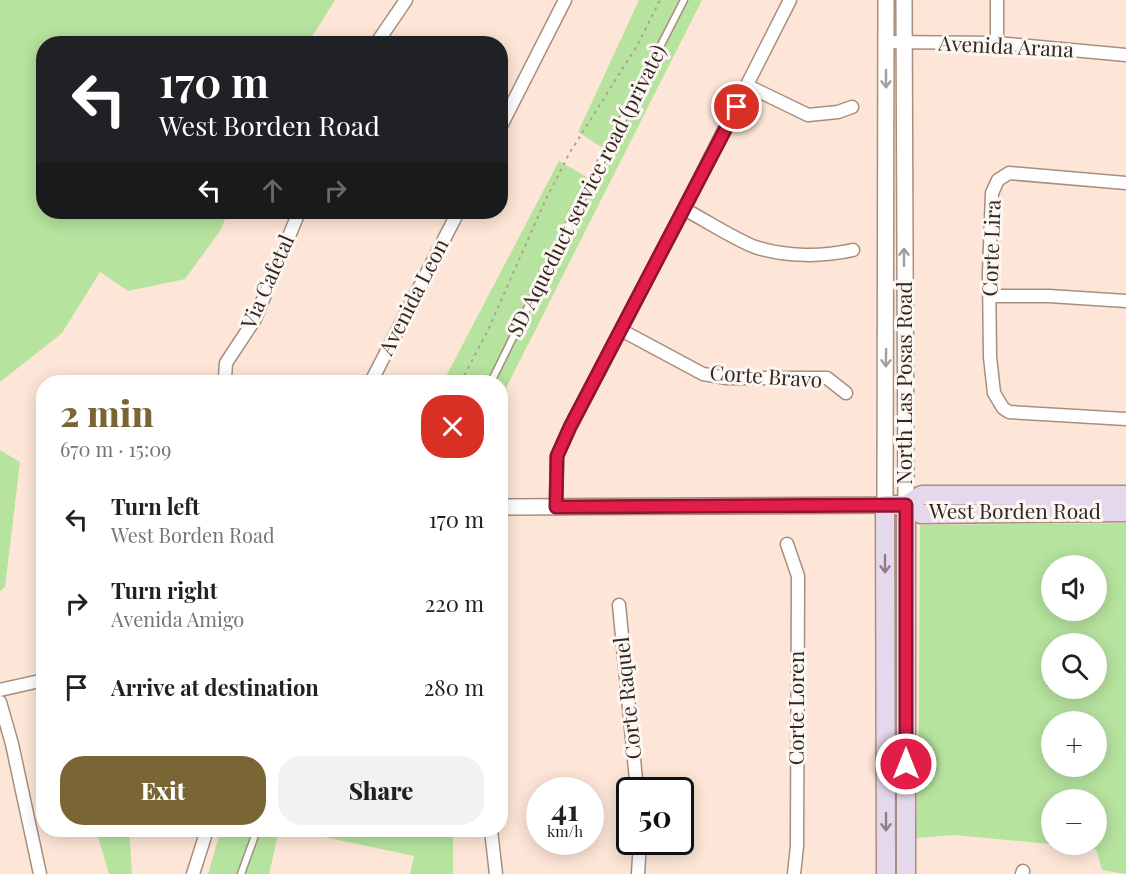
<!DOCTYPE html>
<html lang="en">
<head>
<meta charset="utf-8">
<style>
  :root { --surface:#fff; --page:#f2f2f2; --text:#202124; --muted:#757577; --accent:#7a6535 }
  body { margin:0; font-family:"Playfair Display",serif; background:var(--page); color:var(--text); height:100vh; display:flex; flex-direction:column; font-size:22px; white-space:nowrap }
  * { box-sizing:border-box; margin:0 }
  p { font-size:20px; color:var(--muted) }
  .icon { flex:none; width:33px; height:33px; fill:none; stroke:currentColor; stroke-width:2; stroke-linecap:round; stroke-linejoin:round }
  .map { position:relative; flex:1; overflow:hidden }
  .side { position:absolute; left:36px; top:375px; width:472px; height:462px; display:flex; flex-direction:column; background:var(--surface); border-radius:24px; box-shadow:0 3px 15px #0003 }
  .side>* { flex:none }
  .hud { position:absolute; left:36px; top:36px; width:472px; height:183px; border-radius:24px; box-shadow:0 3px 15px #0003; background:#202124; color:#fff; overflow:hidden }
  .fabs { position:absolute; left:1041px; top:555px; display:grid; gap:12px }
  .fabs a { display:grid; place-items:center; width:66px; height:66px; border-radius:50%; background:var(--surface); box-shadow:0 3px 15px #0003; font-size:30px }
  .speed { position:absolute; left:526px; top:777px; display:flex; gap:12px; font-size:30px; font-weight:700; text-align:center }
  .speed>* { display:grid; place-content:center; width:78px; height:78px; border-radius:50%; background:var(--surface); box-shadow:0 3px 15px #0003; line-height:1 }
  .speed small { font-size:15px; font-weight:400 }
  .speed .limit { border:3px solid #111; border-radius:9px; background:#fff; color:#111 }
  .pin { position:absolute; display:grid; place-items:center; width:51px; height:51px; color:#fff; margin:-26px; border:3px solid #fff; border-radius:50%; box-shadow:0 2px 6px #0007 }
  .me { position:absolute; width:66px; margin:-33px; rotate:0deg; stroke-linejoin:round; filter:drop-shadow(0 0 4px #0008) }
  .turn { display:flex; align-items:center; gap:21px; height:126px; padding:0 24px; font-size:27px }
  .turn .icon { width:78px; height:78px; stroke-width:2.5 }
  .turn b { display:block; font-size:42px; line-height:51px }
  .lanes { display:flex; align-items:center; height:57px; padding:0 24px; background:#0003; justify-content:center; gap:30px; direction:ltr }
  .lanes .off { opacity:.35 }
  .round { display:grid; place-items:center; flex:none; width:63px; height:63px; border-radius:24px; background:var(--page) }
  .summary { display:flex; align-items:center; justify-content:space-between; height:102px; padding:0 24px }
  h1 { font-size:36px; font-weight:800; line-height:45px; color:var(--accent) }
  .action { display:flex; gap:12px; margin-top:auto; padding:12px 24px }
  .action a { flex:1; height:69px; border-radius:24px; background:var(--accent); color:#fff; font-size:24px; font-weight:800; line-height:69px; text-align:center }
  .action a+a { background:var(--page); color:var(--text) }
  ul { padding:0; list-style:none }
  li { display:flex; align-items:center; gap:18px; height:84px; padding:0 24px }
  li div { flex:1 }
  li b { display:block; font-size:22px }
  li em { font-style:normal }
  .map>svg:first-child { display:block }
  .green { fill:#b6e39e; fill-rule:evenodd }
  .water { fill:#24acb8 }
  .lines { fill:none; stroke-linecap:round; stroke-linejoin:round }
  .service-casing { stroke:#a88e7d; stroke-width:9 }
  .minor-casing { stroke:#a88e7d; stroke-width:15 }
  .tertiary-casing { stroke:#a88e7d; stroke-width:18 }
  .secondary-casing { stroke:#a88e7d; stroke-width:21 }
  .path { stroke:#b2a094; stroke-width:2; stroke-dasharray:3 4.5; stroke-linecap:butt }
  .service { stroke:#fff; stroke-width:6 }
  .minor { stroke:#fff; stroke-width:12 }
  .tertiary { stroke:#fff; stroke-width:15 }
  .secondary { stroke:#e6d8ec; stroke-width:18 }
  .oneway { stroke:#a39e9b }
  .oneway2 { stroke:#8c8086 }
  .route-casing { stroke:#92132f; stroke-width:15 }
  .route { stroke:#e11d48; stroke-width:10 }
  .labels { text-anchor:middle; stroke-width:6; stroke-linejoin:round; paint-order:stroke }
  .street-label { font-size:21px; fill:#322721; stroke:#fdf7f3 }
</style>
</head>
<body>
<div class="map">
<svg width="1126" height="874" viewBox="0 0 1126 874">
  <rect width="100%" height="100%" fill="#fde6d7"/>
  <path class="green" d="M0,0H335L308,43L44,44V212H228L220,231L185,279L128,291L100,272L62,333L0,382Z
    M639,0H702L501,398V382H443L559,161L597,183L611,153L578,132Z
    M0,450L20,462L5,587L0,591Z
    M1126,523V874L1102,870L1096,849L1055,845L1096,844V800H1052L1051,844L955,835L916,838L919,712L920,525ZM1052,566H1096V610H1052ZM1052,644H1096V688H1052ZM1052,722H1096V766H1052Z
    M96,830H129L132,874H109Z
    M221,830H279L269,874H208Z
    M292,830H453V874H410L414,856Z"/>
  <path class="water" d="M1048,652H1051V686H1047Z"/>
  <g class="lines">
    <defs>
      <path id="service" d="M491,382L562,238L684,0
        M241,874L257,830"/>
      <path id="minor" d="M886,42L997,43L1126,55
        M997,43V0
        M376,44L406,0
        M748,86L808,115L838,112L852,107
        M501,126L565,0
        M1126,183L1009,173L998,180L992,193L989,273L990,357L994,393L1003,408L1009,412L1126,419
        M684,209C707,221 732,238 755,247C786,257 822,257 853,250
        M990,296H1049L1126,301
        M621,330L703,374L727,378H827L846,393
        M229,382L225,378L226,363L255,319L299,212
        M371,382L458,212
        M556,507L557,456L570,427L684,209L790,0
        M787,544L798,576L797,846L794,874
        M619,605L637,790
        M0,690L44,680
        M0,702L12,744L40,874
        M491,830L496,874
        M193,874L207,830
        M638,874L640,842
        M1022,874L1023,871"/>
      <path id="tertiary" d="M904,0L906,505
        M501,507L885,505L886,0"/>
      <path id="secondary" d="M906,505V874
        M906,505L922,495H1126
        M886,874L885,505H906L921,514L1126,512"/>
    </defs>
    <use href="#service" class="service-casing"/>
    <use href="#minor" class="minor-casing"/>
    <use href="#tertiary" class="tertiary-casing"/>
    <use href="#secondary" class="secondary-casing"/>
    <path class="path" d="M461,382L488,330L545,201L569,154L638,44L660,0"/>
    <use href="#service" class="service"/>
    <use href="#minor" class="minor"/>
    <use href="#tertiary" class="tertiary"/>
    <use href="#secondary" class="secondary"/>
  </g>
  <defs><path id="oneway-shaft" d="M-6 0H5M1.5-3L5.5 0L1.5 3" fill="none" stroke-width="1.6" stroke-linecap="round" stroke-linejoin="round" transform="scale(1.5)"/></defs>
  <g class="oneway">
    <use href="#oneway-shaft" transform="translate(886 79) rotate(90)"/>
    <use href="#oneway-shaft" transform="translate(904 257) rotate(-90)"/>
    <use href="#oneway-shaft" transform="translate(886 358) rotate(91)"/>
  </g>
  <g class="oneway2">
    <use href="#oneway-shaft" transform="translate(885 564) rotate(90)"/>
    <use href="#oneway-shaft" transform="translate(886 822) rotate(90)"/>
  </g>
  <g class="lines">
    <defs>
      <path id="route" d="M737,107L570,427L557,456L556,507L906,505V764"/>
    </defs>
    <use href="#route" class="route-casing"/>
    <use href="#route" class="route"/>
  </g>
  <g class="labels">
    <g class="street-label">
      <text transform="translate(1006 47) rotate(3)" y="7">Avenida Arana</text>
      <text transform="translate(587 191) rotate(-63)" y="7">SD Aqueduct service road (private)</text>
      <text transform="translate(992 248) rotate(-88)" y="7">Corte Lira</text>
      <text transform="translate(268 282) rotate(-66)" y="7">Via Cafetal</text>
      <text transform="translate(414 297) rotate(-63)" y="7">Avenida Leon</text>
      <text transform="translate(766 377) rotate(4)" y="7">Corte Bravo</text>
      <text transform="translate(905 383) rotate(-90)" y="7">North Las Posas Road</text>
      <text x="1015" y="519">West Borden Road</text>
      <text transform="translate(628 698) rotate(-96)" y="7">Corte Raquel</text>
      <text transform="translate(797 708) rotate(-90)" y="7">Corte Loren</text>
    </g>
  </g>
</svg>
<div class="fabs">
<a><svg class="icon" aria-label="sound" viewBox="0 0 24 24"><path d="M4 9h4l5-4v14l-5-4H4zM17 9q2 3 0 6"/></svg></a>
<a><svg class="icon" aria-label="search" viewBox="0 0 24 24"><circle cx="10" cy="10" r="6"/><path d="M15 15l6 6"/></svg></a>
<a>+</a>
<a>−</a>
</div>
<div class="speed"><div>41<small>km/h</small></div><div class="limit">50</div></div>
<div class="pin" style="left:737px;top:107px;background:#d93025"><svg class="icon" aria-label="arrive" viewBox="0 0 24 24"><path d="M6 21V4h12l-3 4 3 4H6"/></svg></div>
<svg class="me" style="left:906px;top:764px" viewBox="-20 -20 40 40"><circle r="17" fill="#e11d48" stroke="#fff" stroke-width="3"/><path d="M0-11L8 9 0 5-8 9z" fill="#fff"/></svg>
<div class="hud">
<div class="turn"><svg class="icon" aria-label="left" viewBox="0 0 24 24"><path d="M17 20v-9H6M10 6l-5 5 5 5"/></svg><div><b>170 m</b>West Borden Road</div></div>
<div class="lanes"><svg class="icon" aria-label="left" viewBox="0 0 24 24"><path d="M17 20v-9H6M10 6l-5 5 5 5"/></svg><svg class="icon off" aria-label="ahead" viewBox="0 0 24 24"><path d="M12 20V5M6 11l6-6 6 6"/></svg><svg class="icon off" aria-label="right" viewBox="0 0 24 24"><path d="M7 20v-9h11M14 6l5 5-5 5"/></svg></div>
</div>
<section class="side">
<div class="summary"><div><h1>2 min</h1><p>670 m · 15:09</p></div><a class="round" style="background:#d93025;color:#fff"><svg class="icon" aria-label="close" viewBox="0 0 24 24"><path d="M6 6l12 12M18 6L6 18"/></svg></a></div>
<ul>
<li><svg class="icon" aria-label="left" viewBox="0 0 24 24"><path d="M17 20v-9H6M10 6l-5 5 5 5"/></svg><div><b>Turn left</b><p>West Borden Road</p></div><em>170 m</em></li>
<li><svg class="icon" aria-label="right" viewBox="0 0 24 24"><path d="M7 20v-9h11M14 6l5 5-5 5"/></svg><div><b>Turn right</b><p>Avenida Amigo</p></div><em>220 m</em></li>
<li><svg class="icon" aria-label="arrive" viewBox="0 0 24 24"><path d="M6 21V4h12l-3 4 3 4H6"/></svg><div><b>Arrive at destination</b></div><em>280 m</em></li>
</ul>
<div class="action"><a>Exit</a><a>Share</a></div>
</section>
</div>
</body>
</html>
